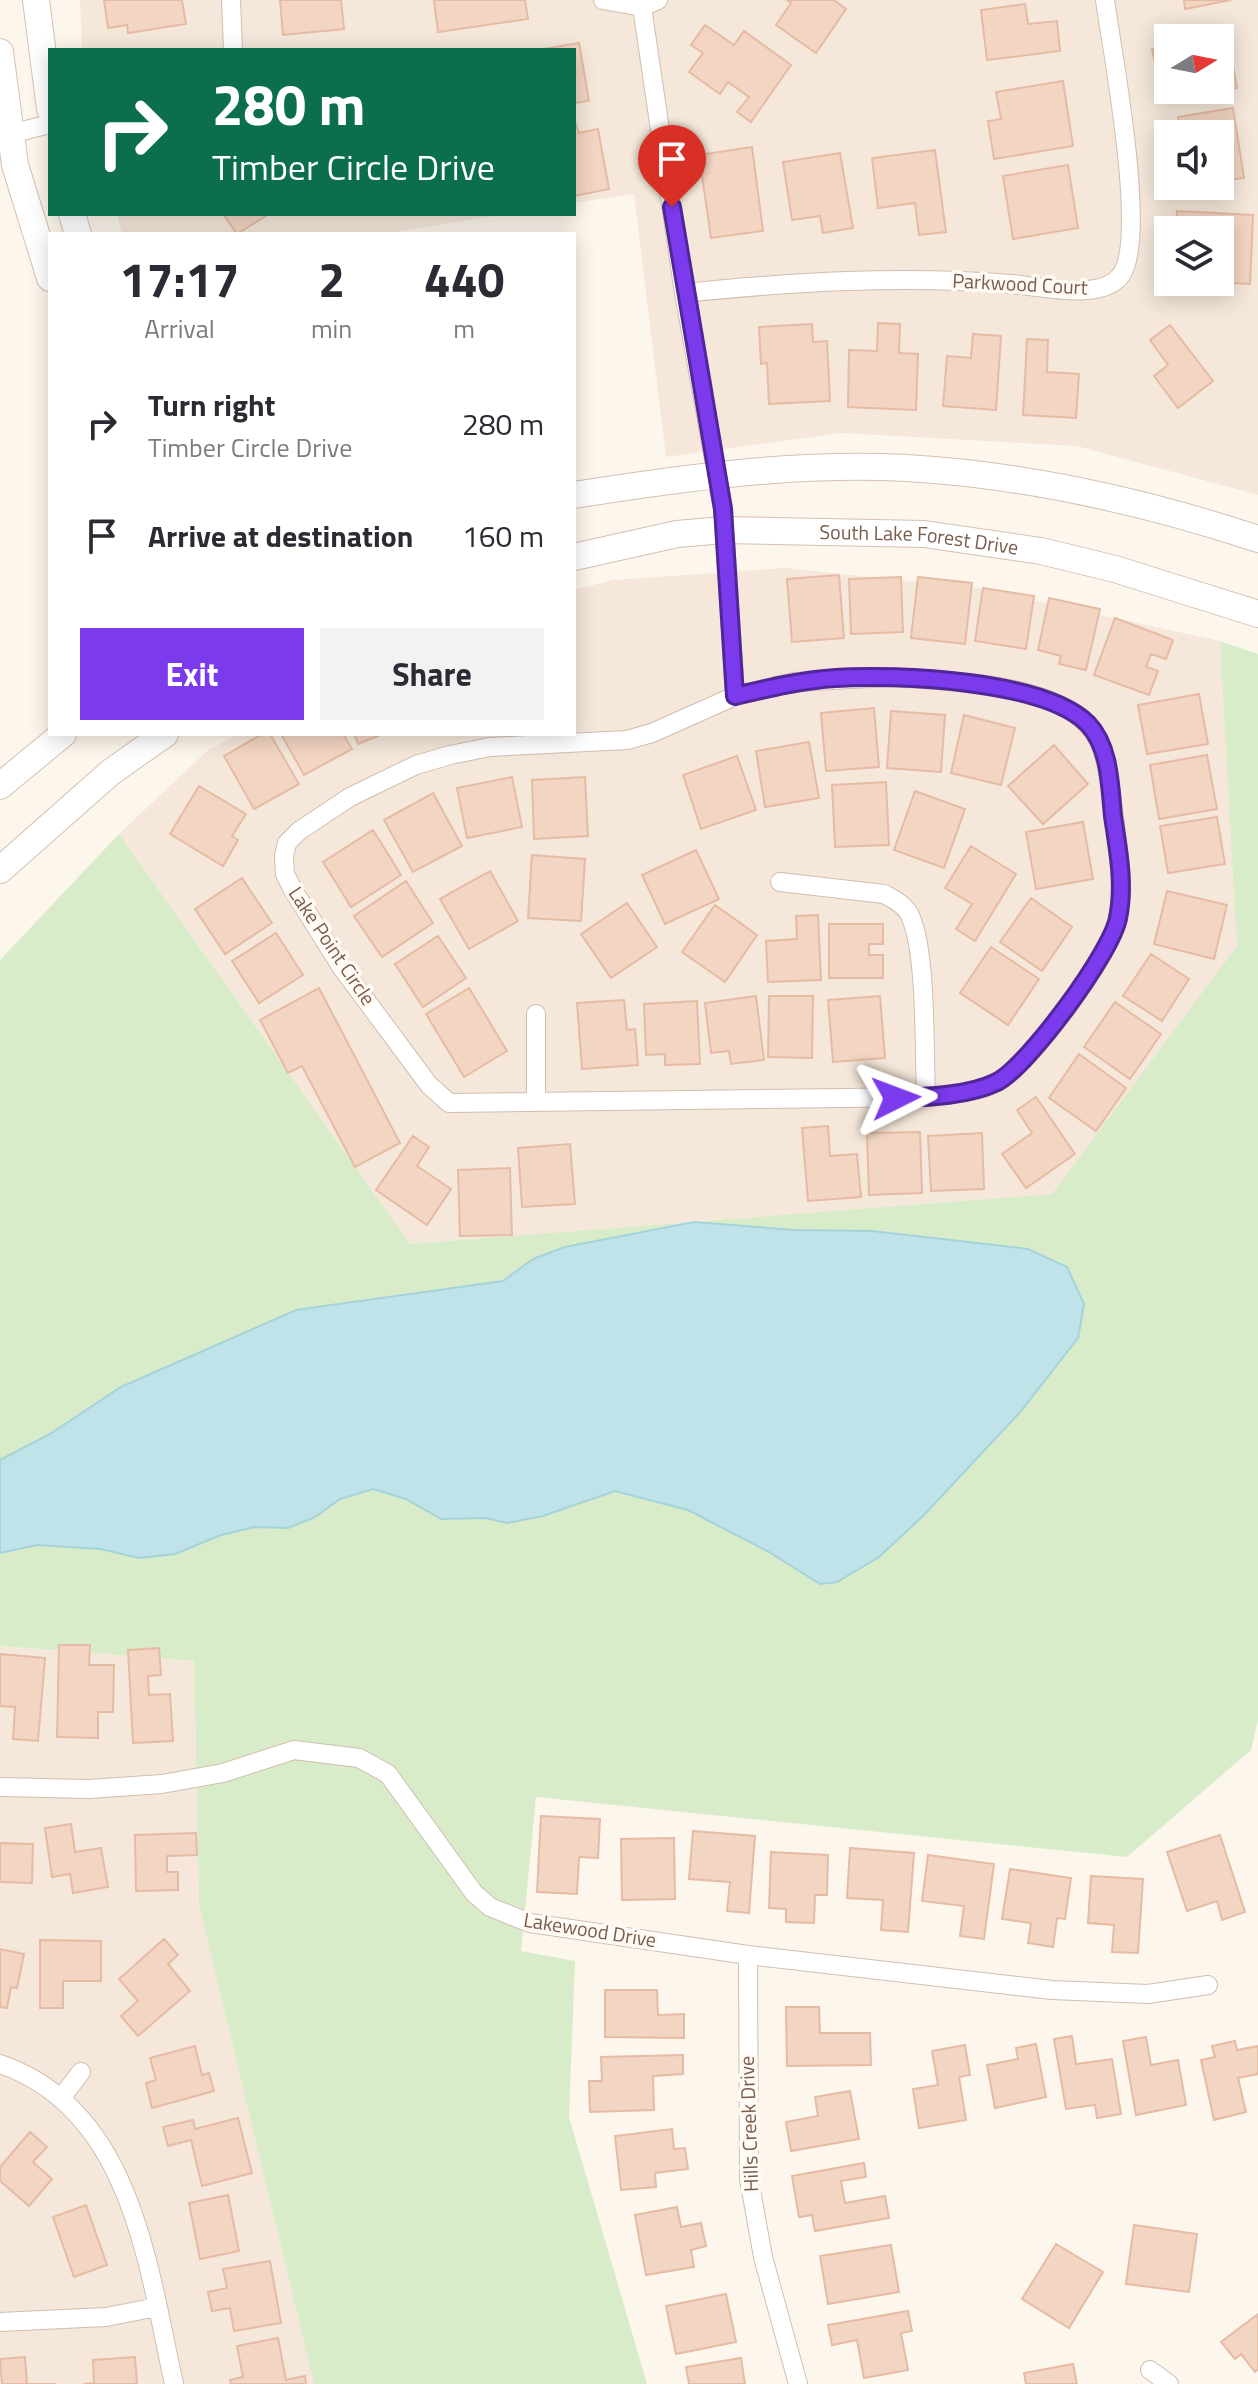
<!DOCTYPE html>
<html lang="en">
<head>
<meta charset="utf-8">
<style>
  :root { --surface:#fff; --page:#f2f2f3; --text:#2b2b33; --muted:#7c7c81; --accent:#7c3aed }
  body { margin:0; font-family:"Titillium Web",sans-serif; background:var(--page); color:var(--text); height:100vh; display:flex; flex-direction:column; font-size:30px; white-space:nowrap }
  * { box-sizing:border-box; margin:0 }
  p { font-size:26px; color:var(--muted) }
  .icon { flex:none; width:44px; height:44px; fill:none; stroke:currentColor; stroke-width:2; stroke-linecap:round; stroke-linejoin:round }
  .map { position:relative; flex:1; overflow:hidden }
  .drawer { position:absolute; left:48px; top:232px; width:528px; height:504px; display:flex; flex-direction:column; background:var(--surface); border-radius:0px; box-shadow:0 4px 20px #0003 }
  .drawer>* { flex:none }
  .hud { position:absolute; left:48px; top:48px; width:528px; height:168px; border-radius:0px; box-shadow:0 4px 20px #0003; background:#0b6e4f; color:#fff; overflow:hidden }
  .needle { width:52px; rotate:80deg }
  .buttons { position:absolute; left:1154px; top:24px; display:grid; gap:16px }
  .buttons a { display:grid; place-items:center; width:80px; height:80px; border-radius:0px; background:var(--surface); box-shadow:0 4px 20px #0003; font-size:40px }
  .pin { position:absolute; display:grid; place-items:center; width:68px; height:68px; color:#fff; margin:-82px -34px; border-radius:50% 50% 50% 0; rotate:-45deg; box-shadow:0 0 8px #0007 }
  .pin .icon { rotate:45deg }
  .me { position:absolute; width:88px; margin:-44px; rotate:87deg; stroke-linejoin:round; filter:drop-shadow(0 0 6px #0008) }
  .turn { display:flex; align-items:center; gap:28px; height:168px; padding:0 32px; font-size:36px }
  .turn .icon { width:104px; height:104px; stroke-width:2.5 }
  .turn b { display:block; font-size:56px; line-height:68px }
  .eta { display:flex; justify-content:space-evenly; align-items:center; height:136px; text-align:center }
  .eta b { font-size:48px; font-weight:700; line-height:56px }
  .primary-button { display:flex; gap:16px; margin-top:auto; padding:16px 32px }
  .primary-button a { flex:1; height:92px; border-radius:0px; background:var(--accent); color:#fff; font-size:32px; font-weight:700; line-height:92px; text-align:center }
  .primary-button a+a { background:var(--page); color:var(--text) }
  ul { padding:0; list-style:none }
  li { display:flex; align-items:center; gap:24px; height:112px; padding:0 32px }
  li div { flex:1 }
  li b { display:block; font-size:30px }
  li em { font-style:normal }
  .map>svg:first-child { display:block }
  .residential { fill:#f5e8da; fill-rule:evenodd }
  .green { fill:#d8ecc9 }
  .water { fill:#bfe3e8; stroke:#a5d3da; stroke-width:2 }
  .building { fill:#f3d5c3; stroke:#e6bba3; stroke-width:2 }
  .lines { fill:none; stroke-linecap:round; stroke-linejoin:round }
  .street-casing { stroke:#d1beb0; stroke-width:20 }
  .secondary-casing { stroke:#d6c0b0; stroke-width:28 }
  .street { stroke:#fff; stroke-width:18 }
  .secondary { stroke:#fff; stroke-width:26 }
  .route-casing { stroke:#51269a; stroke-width:20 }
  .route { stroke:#7c3aed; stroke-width:14 }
  .labels { text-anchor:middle; stroke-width:7; stroke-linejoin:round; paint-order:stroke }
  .street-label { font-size:20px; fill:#7a5c4d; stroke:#fffaf3 }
</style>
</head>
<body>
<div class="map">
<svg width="1258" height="2384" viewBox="0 0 1258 2384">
  <rect width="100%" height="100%" fill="#fdf6ec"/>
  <path class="residential" d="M80,0H1258V495L1077,446L841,433L666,457L634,194L574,203V50H82ZM1168,38H1220V90H1168ZM1168,134H1220V186H1168ZM1168,230H1220V282H1168Z
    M117,214H506L382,234H122Z
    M785,568L977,588L1220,641L1238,946L1053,1194L410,1244L119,834L208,750L239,734H574V590L613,580Z
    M0,1646L194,1661L199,1905L314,2384H0Z"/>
  <path class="green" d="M1220,641L1258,654V1720L1251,1750L1127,1857L536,1797L521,1951L575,1961L569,2117L647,2384H314L199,1905L194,1661L0,1646V960L119,834L410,1244L1052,1194L1237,946Z"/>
  <path class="water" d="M694,1222L794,1230L872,1231L1028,1249L1067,1267L1084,1304L1078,1338L1021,1411L924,1515L879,1557L837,1582L820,1584L769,1552L688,1510L615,1491L543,1516L507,1523L486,1518L441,1519L406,1499L373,1489L340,1499L315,1517L288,1528L255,1527L221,1535L175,1554L139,1558L101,1549L37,1545L0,1553V1460L50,1434L121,1387L296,1310L503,1281L533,1259L565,1247Z"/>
  <path class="building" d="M104,0H182L186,24L128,33L127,25L108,28Z
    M280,0H341L344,29L283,35Z
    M434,0H525L528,19L438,32Z
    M787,0H834L846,9L816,53L776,25L791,3Z
    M1184,0H1231L1185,9Z
    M1025,4L1028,24L1057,21L1060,51L987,60L981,10Z
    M705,25L734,45L744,31L791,65L751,122L737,112L749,97L728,82L720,94L689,72L703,53L691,45Z
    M1227,35L1237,88L1188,97L1187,90H1220V38H1210Z
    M579,43L589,101L574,103V50H538Z
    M1168,46V70L1157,72L1152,49Z
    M1063,81L1073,146L994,159L988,121L1001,119L996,92Z
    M1233,108L1244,178L1220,181V134H1181L1178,117Z
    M574,119L579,133L598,129L609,189L574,196Z
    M752,147L763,231L711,238L699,155Z
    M935,150L946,232L919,235L915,203L878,208L872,158Z
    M840,153L853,228L823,233L820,216L792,220L783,162Z
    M1068,165L1078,228L1013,239L1003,176Z
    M1177,211L1253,215L1250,284L1208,282H1220V230H1176Z
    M223,214H269L237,234Z
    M878,323L900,324L899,353L918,354L916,410L848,407L849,350L877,351Z
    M812,324L813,342L827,341L830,401L769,404L767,363L761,364L759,327Z
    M1170,325L1213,381L1178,408L1154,376L1168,365L1150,340Z
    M973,334L1001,336L996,410L943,406L947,356L971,358Z
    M1027,339L1048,340L1047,372L1079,374L1076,418L1023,415Z
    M839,575L844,638L792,642L787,579Z
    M901,577L903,632L851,634L849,579Z
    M918,577L972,583L965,644L911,638Z
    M983,588L1034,596L1026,649L975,641Z
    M1049,598L1100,609L1086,670L1059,664L1061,656L1038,650Z
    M1115,618L1173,640L1166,659L1151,654L1146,667L1158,671L1149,695L1094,675Z
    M1199,694L1208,744L1147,754L1138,705Z
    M874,708L879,767L826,771L821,713Z
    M891,711L945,715L941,772L887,768Z
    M964,715L1015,728L1001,785L951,773Z
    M262,734H270L299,784L254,809L224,756Z
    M281,734H343L352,749L304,775Z
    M354,734H383L358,744Z
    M809,742L819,798L765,807L756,751Z
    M1054,745L1088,784L1043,824L1008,786Z
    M1207,755L1217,809L1159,819L1150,765Z
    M737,756L756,810L701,829L683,775Z
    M512,777L522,827L467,838L457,788Z
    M585,777L588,836L534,839L532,780Z
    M886,782L889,845L835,847L832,785Z
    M199,786L246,814L232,836L238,840L223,866L170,834Z
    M915,791L965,809L944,868L894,850Z
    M433,793L462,846L413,872L384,820Z
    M1217,817L1225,864L1168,873L1160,826Z
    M1083,822L1093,879L1036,889L1026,832Z
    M373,830L401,875L351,907L323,862Z
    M971,846L1016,874L975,941L956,929L972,904L945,888Z
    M696,850L719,899L665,924L642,875Z
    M532,855L585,859L581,921L528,918Z
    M490,871L518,921L469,949L440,899Z
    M242,878L272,923L225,954L195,909Z
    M406,881L433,923L382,957L354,916Z
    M1167,891L1227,905L1214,959L1154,944Z
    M1031,898L1072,927L1042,971L1000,942Z
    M627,903L657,947L611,978L581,934Z
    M715,905L757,935L725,982L682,952Z
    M818,915L821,980L768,982L766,941L797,939L796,916Z
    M829,924H883V944H869V955H883V978H829Z
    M276,933L303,975L259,1003L232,961Z
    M438,936L466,978L423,1007L395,964Z
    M991,947L1039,979L1008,1025L960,993Z
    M1151,954L1189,979L1162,1021L1123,996Z
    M319,988L400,1143L355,1167L302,1066L288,1073L260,1020Z
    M469,988L507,1051L464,1077L426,1014Z
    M756,996L764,1060L731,1064L729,1051L711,1053L705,1003Z
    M769,996H813L812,1058L768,1057Z
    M880,996L885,1058L833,1062L828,1000Z
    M624,1000L627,1030L635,1029L638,1065L582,1069L577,1003Z
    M697,1001L700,1064L665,1065V1054L646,1055L644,1004Z
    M1115,1002L1161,1034L1130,1079L1084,1047Z
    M1079,1054L1126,1088L1096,1131L1049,1098Z
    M1036,1097L1075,1154L1026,1188L1002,1154L1032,1133L1017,1110Z
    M828,1126L830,1156L857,1154L861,1197L808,1201L802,1128Z
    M920,1132L922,1193L869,1195L867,1133Z
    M982,1133L984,1189L931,1191L928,1136Z
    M413,1136L429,1147L417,1166L451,1189L427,1225L376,1190Z
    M570,1144L575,1204L522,1207L518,1148Z
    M510,1168L512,1235L460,1236L458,1170Z
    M59,1645H90L89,1665H114L113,1712H98V1738L57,1737Z
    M159,1648L161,1675L148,1676L149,1695L170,1694L173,1741L133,1743L128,1650Z
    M0,1654L45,1658L38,1741L13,1739L15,1707L0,1706Z
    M541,1816L600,1819L598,1858L579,1857L577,1894L537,1892Z
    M71,1824L75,1852L101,1848L108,1887L73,1893L70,1874L52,1877L45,1828Z
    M693,1831L755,1836L749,1913L727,1911L730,1882L689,1879Z
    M196,1833L197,1855L167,1856V1872H178V1890L136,1891L135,1835Z
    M1220,1835L1245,1912L1222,1920L1217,1901L1187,1911L1167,1852Z
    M674,1838L675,1899L622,1900L621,1839Z
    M0,1843L33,1844L32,1883L0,1882Z
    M850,1848L914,1853L908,1932L881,1930L883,1900L847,1898Z
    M771,1852L828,1855L827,1895H815L814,1923L786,1922V1909L769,1908Z
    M928,1855L994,1864L984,1939L960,1936L964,1906L922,1901Z
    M1010,1869L1071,1878L1065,1919L1057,1918L1053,1947L1028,1943L1031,1923L1002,1919Z
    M1091,1876L1143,1879L1138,1953L1112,1952L1114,1925L1088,1923Z
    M164,1939L178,1955L168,1964L190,1991L138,2036L121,2016L138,2001L119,1979Z
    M40,1940L101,1941V1981H63V2008H40Z
    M0,1949L24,1954L17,1988L11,1987L7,2008L0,2007Z
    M605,1990H657L658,2015L684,2014V2038L605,2037Z
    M786,2007H819L820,2033H870L871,2065L787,2066Z
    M1072,2036L1076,2064L1112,2059L1121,2114L1097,2118L1095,2105L1066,2109L1054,2039Z
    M1146,2037L1151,2065L1178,2060L1186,2105L1136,2115L1123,2041Z
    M1235,2041L1237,2050L1258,2046V2074L1238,2078L1246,2112L1214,2120L1201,2060L1215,2057L1212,2046Z
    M1036,2044L1046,2097L995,2108L987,2065L1018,2059L1016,2048Z
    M965,2045L970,2075L959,2077L966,2120L919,2128L913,2089L938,2085L932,2051Z
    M195,2046L202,2075L209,2073L214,2091L152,2108L146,2083L156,2080L150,2058Z
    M683,2055V2074L653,2076L654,2110L590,2112L589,2081H602L601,2057Z
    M850,2091L859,2139L791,2151L786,2122L818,2116L815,2097Z
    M238,2118L252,2173L202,2186L191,2140L168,2146L163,2127L193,2120L195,2129Z
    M672,2129L674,2149L685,2148L688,2169L655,2173L656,2187L621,2190L615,2136Z
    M30,2132L47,2147L33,2162L52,2179L29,2206L0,2181V2167Z
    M864,2163L866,2177L841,2181L845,2203L885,2196L889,2218L815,2231L812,2215L799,2217L792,2176Z
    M228,2195L239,2251L200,2259L189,2203Z
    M86,2205L107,2265L74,2277L53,2217Z
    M677,2207L681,2227L701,2223L706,2246L691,2250L694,2267L646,2275L635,2215Z
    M1134,2225L1197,2234L1189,2292L1126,2284Z
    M1056,2244L1103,2272L1069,2328L1022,2299Z
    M891,2245L899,2292L828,2304L820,2256Z
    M270,2261L281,2323L234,2331L230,2308L212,2311L208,2292L227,2288L223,2269Z
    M726,2294L736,2342L676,2354L666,2306Z
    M908,2311L912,2331L901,2333L908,2370L864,2378L857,2340L832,2345L828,2325Z
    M1258,2314V2369L1255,2372L1241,2354L1235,2359L1221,2342Z
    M278,2338L286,2380L305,2376L306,2384H231L230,2380L243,2377L237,2346Z
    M25,2357L27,2384H56H2L0,2359Z
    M135,2357L137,2384H83L94,2383L93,2360Z
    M741,2358L745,2384H689L686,2367Z
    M1073,2364L1077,2384H1026L1024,2373Z"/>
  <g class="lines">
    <defs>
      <path id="street" d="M231,0L233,50
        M603,0L642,7L658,0
        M642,7L684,293L723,509L735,696
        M2,136L50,124
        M684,293C793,282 901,275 1011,284C1039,286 1102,302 1121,275C1148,238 1112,51 1105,0
        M890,677C946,681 1046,682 1087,724C1108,745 1109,781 1113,809C1117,845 1125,882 1118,918C1111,954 1033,1059 1002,1079C981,1093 950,1094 926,1097L449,1103L429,1085L342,968L293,890L285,874L284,856L287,843L299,831L350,797L416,765L450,755L490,747L627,740L652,733L735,696L794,682Z
        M780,882L884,894C895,900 907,906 911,918C927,956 924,1053 926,1097
        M536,1014V1101
        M0,1787L89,1789L162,1784L223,1773L294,1750L359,1758L388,1774L474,1893L490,1907L530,1923L748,1955L1052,1990L1148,1994L1208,1985
        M748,1955L749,2179L763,2257L798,2384
        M0,2064C132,2109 148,2267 174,2384
        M61,2098L81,2072
        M0,2322L106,2317L157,2307
        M1150,2370L1169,2384"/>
      <g id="secondary">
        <path d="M36,0L50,109"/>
        <path d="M0,52L15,165L50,278"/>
        <path d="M72,214L78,234"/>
        <path d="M574,495C683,478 796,462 907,468C1025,475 1146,502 1258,539"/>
        <path id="s1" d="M574,557L677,534L724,530L924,534L1041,551L1115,569L1258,614"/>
        <path d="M0,786L63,734"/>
        <path d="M0,870L111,772L165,734"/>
      </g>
    </defs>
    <use href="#street" class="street-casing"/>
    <use href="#secondary" class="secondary-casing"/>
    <use href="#street" class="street"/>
    <use href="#secondary" class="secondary"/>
  </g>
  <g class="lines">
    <defs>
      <path id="route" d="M672,207L723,509L735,696C769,688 802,680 836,678C896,674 1045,680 1088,724C1110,747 1110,786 1113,816C1118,850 1125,884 1118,918C1112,952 1028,1066 997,1082C968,1096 928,1097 896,1098"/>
    </defs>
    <use href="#route" class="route-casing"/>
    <use href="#route" class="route"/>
  </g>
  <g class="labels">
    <g class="street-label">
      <text transform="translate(1020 284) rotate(3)" y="7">Parkwood Court</text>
      <text dy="7" stroke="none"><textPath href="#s1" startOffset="348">South Lake Forest Drive</textPath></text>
      <text transform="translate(332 946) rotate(56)" y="7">Lake Point Circle</text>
      <text transform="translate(590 1930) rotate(9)" y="7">Lakewood Drive</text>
      <text transform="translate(749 2124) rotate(-92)" y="7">Hills Creek Drive</text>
    </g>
  </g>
</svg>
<div class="buttons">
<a><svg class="needle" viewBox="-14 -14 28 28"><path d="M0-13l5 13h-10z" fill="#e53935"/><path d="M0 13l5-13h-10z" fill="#7c7c81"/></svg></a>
<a><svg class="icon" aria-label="sound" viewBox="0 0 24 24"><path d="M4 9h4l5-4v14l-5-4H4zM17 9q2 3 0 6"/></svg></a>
<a><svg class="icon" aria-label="layers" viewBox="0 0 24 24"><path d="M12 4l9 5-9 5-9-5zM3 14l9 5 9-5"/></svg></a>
</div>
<div class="pin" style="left:672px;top:207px;background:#d93025"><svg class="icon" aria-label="arrive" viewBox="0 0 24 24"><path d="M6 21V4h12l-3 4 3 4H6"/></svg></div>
<svg class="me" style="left:896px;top:1098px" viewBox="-20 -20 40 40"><path d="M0-17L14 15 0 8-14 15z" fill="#7c3aed" stroke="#fff" stroke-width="4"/></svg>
<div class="hud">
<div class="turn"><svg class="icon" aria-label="right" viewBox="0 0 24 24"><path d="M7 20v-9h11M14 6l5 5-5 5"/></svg><div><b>280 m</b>Timber Circle Drive</div></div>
</div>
<section class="drawer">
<div class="eta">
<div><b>17:17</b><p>Arrival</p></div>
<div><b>2</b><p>min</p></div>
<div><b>440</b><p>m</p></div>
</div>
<ul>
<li><svg class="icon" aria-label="right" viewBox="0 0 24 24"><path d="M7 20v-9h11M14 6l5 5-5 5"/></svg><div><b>Turn right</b><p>Timber Circle Drive</p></div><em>280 m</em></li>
<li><svg class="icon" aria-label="arrive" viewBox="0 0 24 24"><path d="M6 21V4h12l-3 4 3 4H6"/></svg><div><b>Arrive at destination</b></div><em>160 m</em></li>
</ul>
<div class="primary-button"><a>Exit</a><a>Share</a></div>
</section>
</div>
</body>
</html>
